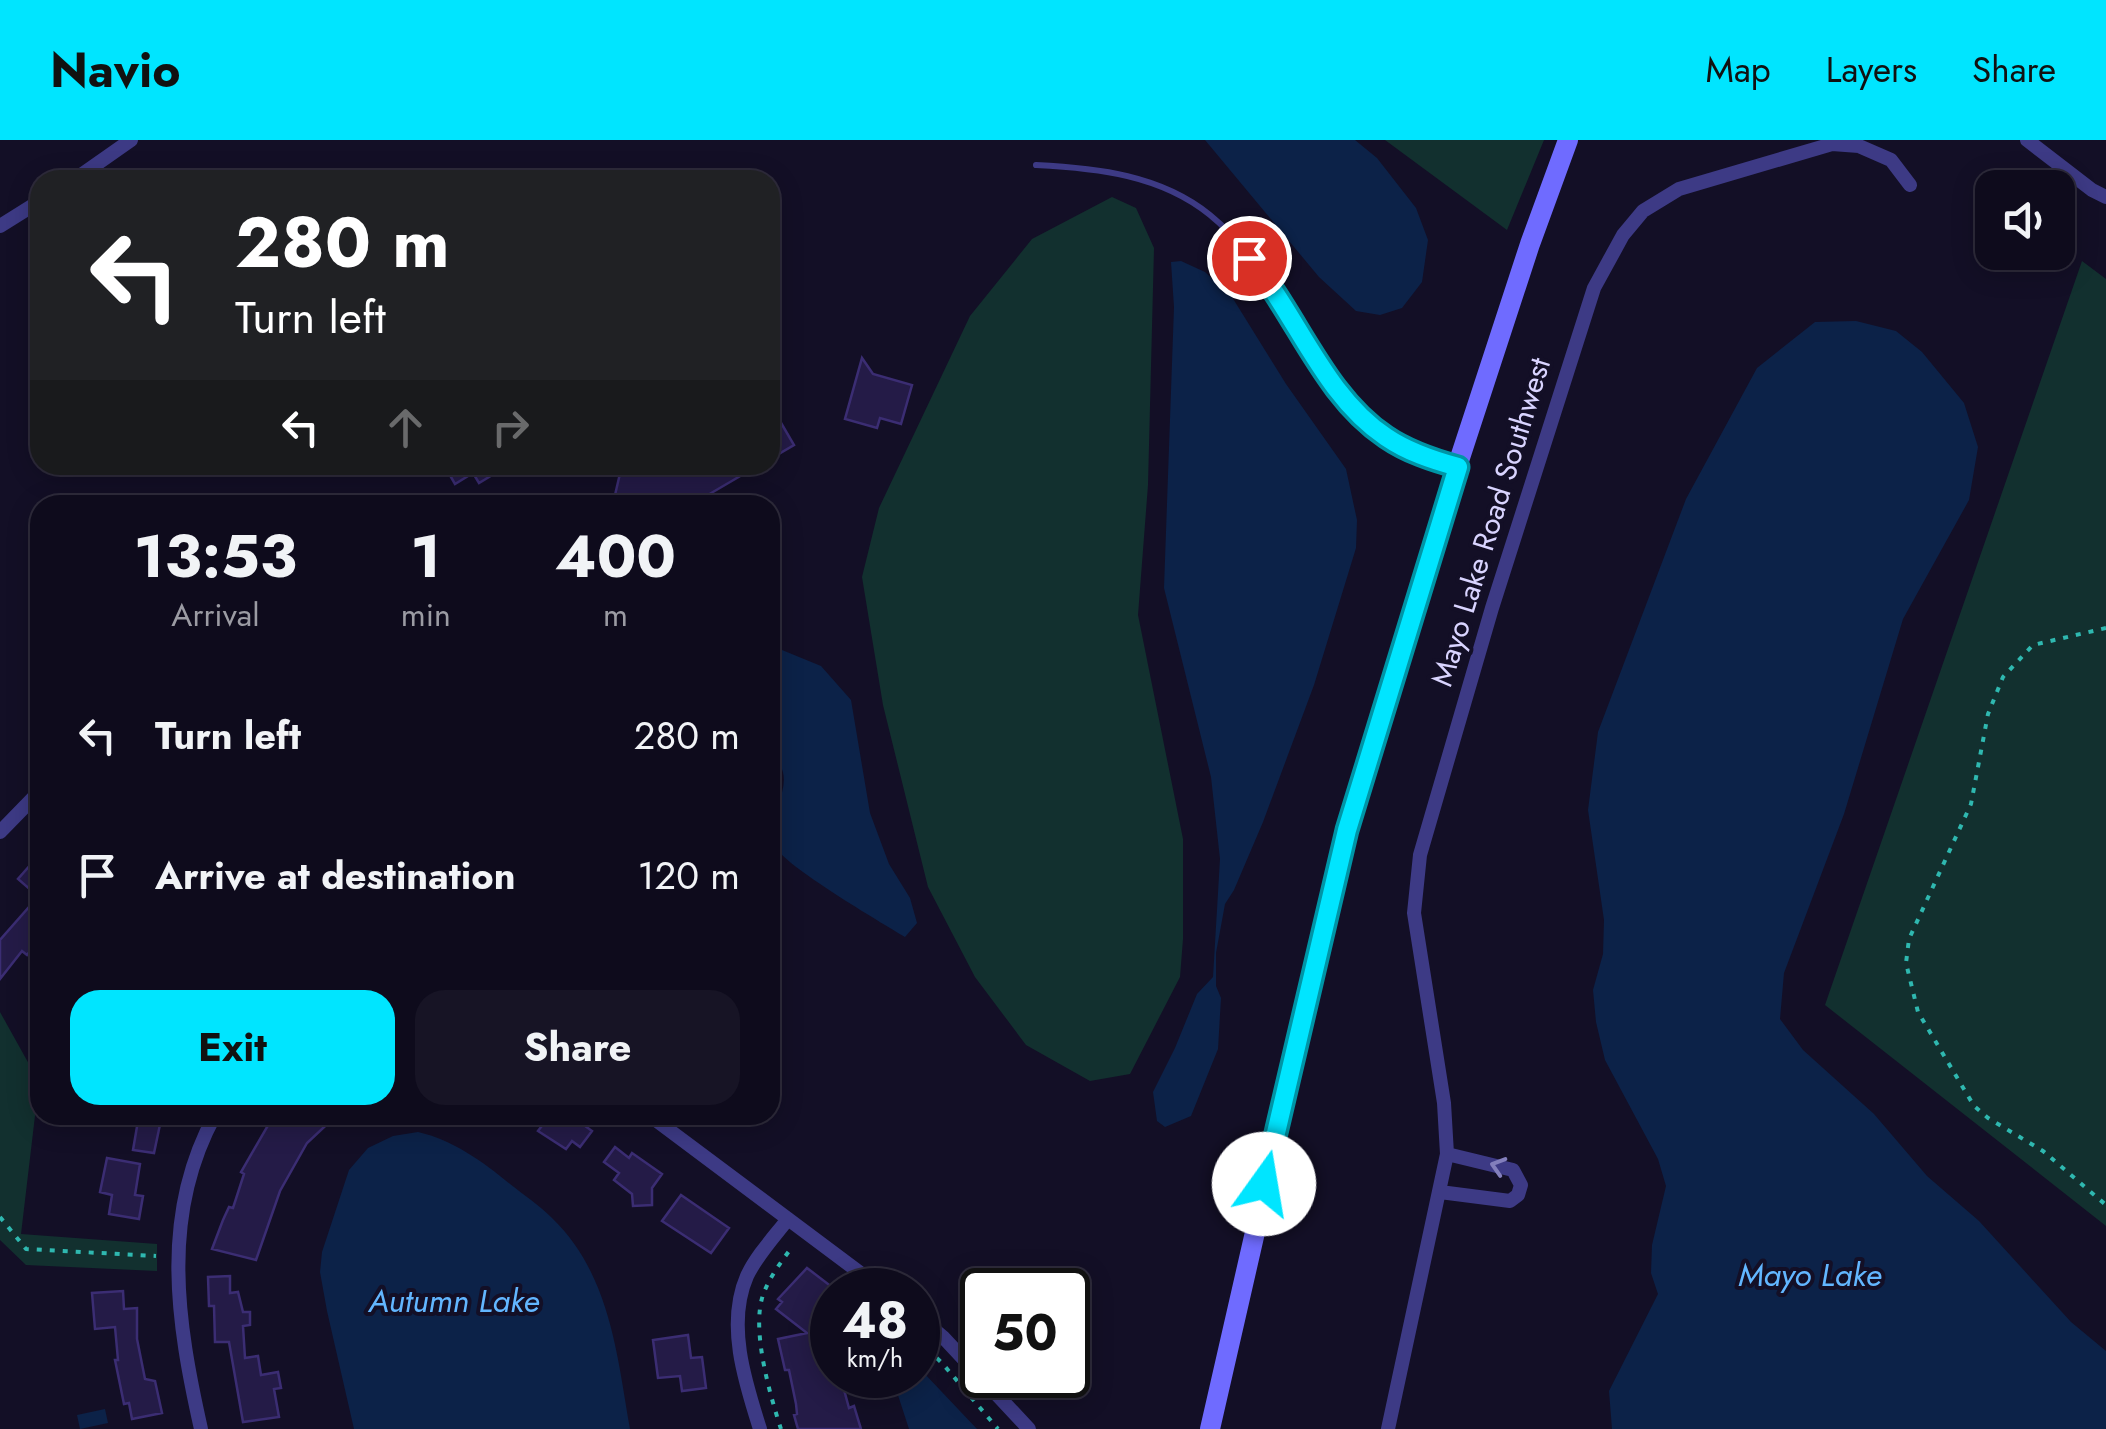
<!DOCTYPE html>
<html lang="en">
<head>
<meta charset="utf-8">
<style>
  :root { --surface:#0e0b1c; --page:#171425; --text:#f1f3f6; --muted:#9b9ba3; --line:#2e2b3b; --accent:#00e5ff }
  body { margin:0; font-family:Jost,sans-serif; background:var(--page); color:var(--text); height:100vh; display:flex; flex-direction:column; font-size:38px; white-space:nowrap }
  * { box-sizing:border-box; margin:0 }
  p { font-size:32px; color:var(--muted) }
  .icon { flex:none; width:55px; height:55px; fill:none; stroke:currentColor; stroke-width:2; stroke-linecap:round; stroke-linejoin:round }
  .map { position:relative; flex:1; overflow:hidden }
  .side { position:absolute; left:30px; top:355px; width:750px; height:630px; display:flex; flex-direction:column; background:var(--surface); border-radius:30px; box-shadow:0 5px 25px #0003,0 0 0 2px var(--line) }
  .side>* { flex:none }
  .guide { position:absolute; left:30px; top:30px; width:750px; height:305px; border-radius:30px; box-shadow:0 5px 25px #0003,0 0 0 2px var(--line); background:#202124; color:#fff; overflow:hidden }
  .buttons { position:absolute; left:1975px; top:30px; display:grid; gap:20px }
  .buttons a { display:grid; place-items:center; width:100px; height:100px; border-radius:20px; background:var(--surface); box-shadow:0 5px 25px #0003,0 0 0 2px var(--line); font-size:50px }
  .speed { position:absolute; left:810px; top:1128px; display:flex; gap:20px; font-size:50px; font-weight:700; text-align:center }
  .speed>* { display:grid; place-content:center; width:130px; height:130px; border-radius:50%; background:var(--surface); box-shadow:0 5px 25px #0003,0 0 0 2px var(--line); line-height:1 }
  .speed small { font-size:25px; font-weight:400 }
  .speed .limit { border:5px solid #111; border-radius:15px; background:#fff; color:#111 }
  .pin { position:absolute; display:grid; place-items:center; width:85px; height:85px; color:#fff; margin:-42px; border:5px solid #fff; border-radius:50%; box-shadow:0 2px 10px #0007 }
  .me { position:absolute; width:110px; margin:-55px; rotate:13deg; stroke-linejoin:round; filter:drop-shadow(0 0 8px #0008) }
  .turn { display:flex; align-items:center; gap:35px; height:210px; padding:0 40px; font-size:45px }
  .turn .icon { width:130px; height:130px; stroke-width:2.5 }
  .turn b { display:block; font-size:70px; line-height:85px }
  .lanes { display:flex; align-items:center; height:95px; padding:0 40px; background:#0003; justify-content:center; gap:50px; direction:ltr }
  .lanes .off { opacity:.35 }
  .eta { display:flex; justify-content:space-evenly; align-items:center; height:170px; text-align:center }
  .eta b { font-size:60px; font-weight:700; line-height:70px }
  .button { display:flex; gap:20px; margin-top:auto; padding:20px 40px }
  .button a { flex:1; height:115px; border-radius:30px; background:var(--accent); color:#111; font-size:40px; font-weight:700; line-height:115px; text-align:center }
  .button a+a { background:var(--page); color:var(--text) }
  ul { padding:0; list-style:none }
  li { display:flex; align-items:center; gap:30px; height:140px; padding:0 40px }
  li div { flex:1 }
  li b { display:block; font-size:38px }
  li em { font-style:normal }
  header { display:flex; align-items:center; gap:60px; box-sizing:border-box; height:140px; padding:0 50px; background:var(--accent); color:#111 }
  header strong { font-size:48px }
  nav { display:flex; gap:55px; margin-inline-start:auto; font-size:35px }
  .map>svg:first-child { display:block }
  .green { fill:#12302f }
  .water { fill:#0c2248 }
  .building { fill:#241b47; stroke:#3b2d73; stroke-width:2.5 }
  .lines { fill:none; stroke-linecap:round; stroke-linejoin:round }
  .path { stroke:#2fb8b0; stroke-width:4; stroke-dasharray:5 8; stroke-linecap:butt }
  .lane { stroke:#3d3a85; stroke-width:6 }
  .street { stroke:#3d3a85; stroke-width:14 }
  .secondary { stroke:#6f6bff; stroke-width:20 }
  .oneway { stroke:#837fbc }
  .route-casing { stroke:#0095a6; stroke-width:25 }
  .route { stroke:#00e5ff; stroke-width:18 }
  .labels { text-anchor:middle; stroke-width:8; stroke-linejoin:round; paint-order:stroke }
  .street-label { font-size:30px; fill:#d9d4ff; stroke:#130f26 }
  .water-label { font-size:32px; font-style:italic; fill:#62b6ff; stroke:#130f26 }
</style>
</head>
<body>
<header>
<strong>Navio</strong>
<nav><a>Map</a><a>Layers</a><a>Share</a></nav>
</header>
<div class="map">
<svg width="2106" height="1289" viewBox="0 0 2106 1289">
  <rect width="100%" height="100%" fill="#130f26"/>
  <path class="green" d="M1385,0H1544L1507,90Z
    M1112,57L1136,68L1154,108L1148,345L1138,475L1183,699V799L1180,837L1130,934L1090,941L1026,905L975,837L928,747L883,565L862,437L879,368L970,176L1032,99Z
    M2082,121L2106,139V1086L1825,865Z
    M0,872L39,942L21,1094L157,1104V1131L26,1125L0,1100Z"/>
  <path class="water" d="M1205,0H1355L1377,18L1416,68L1428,100L1422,142L1402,168L1380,175L1356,171L1319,137Z
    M1181,121L1205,132L1232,157L1286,244L1346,329L1357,380L1356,408L1314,545L1263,682L1234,750L1225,764L1216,813V846L1221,858L1218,909L1191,976L1165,987L1157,981L1153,952L1175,908L1197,854L1213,837L1220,719L1211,637L1164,448L1174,167L1171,122Z
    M1856,181L1896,191L1922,212L1964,263L1978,307L1969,360L1903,479L1844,674L1784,833L1780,879L1803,910L1874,974L1927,1036L1979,1081L2071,1182L2106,1211V1289H1612L1609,1251L1658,1154L1651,1133L1652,1105L1666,1046L1658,1019L1605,920L1596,882L1593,850L1603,814L1604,780L1588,670L1598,592L1686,359L1757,228L1815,182Z
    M782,510L821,526L851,560L870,673L889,724L910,758L917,783L905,797C882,783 783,725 776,707C761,668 805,645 770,612V513Z
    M418,992C453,1000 482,1021 510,1044C524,1055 539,1065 552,1078C610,1134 617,1214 630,1289H354L327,1171L320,1132L322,1112L349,1030L368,1008L393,996Z
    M918,1230L923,1232L977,1289H909L895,1246L900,1235H918Z
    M105,1269L108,1283L80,1289L77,1275Z"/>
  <path class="building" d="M862,218L873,234L912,245L901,284L880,278L877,288L845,279Z
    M770,264L794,305L770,319Z
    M444,325H509L479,343L473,333L455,344Z
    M622,325H759L701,359L699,365H654L615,355Z
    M40,714V758L18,739Z
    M29,767L40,776V798L27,815L22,811L0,839V800Z
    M139,975H162L154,1013L133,1010Z
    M274,975H337L307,1003L280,1051L256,1120L212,1109L223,1080L229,1067L233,1068L244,1034L241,1032Z
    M550,975H570L592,991L580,1007L572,1001L566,1009L538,991Z
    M615,1007L629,1018L632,1013L662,1034L652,1048V1065L633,1066L632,1054L614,1040L619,1033L604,1022Z
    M107,1018L140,1024L135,1055L143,1056L139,1079L109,1074L112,1055L100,1052Z
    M681,1055L729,1088L711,1113L662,1081Z
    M807,1128L832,1147V1235H840L849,1268L854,1266L861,1289H798L794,1275L797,1274L796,1264L789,1230H785L778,1199L807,1193L776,1169L782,1162L778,1159Z
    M230,1136V1153L238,1152L243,1172H250V1185L243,1186L245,1218L258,1216L261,1235L278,1232L281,1248L274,1249L279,1277L243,1282L229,1202H215L214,1166H209L208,1137Z
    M123,1151L124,1169L137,1168V1199L145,1239L155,1241L162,1273L132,1279L129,1263L124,1264L115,1220H118L115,1187L95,1189L92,1153Z
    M688,1195L691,1218L702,1217L706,1248L682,1251L680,1236L658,1238L653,1200Z"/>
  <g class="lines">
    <path class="path" d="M2106,488L2033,505L2003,537L1988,574L1971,664L1909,799L1906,823L1918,872L1974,966L1988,978L2043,1011L2106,1065
      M0,1077L26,1109L156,1116
      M918,1200L942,1223L998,1289
      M781,1289C770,1255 751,1190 763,1155C769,1138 781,1122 792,1107"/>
    <path class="lane" d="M1036,25C1097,28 1161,35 1210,75C1278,130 1302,225 1366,282C1391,305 1422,317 1454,326"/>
    <path class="street" d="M2027,0L2092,50L2106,57
      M74,40L131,0
      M0,86L40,61
      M0,692L40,651
      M649,975L883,1150
      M1440,1052L1510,1061L1518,1055L1521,1045L1513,1030L1447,1014
      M918,1176L943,1197L1029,1289
      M201,1289C177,1182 160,1075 215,975
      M760,1289C745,1242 726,1184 747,1136C757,1115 774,1097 788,1079
      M1388,1289L1447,1014L1444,963L1414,773L1420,715L1492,468L1594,148L1623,95L1643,71L1679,49L1832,4L1859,6L1891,20L1910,45"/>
    <path class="secondary" d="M1210,1289L1347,690L1457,327L1530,104L1568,0"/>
  </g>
  <defs><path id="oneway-chevron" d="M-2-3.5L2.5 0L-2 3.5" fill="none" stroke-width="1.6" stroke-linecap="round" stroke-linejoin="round" transform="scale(2.5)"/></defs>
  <use class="oneway" href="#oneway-chevron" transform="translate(1498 1026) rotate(-163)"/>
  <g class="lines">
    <defs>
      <path id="route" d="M1249,118C1297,174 1323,255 1386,297C1408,312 1432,320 1458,327L1347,690L1264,1044"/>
    </defs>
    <use href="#route" class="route-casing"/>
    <use href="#route" class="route"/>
  </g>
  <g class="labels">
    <g class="street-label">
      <text transform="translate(1491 382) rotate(-73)" y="10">Mayo Lake Road Southwest</text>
    </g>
    <g class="water-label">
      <text x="1810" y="1146">Mayo Lake</text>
      <text x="454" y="1172">Autumn Lake</text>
    </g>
  </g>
</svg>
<div class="buttons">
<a><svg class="icon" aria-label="sound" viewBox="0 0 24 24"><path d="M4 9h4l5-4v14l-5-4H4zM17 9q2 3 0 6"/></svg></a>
</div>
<div class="speed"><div>48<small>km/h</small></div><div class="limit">50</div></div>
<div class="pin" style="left:1249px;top:118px;background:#d93025"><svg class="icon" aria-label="arrive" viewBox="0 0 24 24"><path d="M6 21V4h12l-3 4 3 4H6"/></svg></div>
<svg class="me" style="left:1264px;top:1044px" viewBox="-20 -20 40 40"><circle r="19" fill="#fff"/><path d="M0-13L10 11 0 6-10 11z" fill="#00e5ff"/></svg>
<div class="guide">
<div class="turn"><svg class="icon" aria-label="left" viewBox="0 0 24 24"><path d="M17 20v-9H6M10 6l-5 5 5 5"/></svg><div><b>280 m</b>Turn left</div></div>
<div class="lanes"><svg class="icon" aria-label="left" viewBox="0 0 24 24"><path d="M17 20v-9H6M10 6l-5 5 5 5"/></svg><svg class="icon off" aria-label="ahead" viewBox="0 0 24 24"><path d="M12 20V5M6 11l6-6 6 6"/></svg><svg class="icon off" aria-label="right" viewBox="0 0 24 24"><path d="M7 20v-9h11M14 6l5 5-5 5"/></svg></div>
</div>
<section class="side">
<div class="eta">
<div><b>13:53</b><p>Arrival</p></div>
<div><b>1</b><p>min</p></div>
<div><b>400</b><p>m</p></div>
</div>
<ul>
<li><svg class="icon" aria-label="left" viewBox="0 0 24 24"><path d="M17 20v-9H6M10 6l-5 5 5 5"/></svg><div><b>Turn left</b></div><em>280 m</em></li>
<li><svg class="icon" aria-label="arrive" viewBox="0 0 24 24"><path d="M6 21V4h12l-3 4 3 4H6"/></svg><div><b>Arrive at destination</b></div><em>120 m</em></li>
</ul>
<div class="button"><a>Exit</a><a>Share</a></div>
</section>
</div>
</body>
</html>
